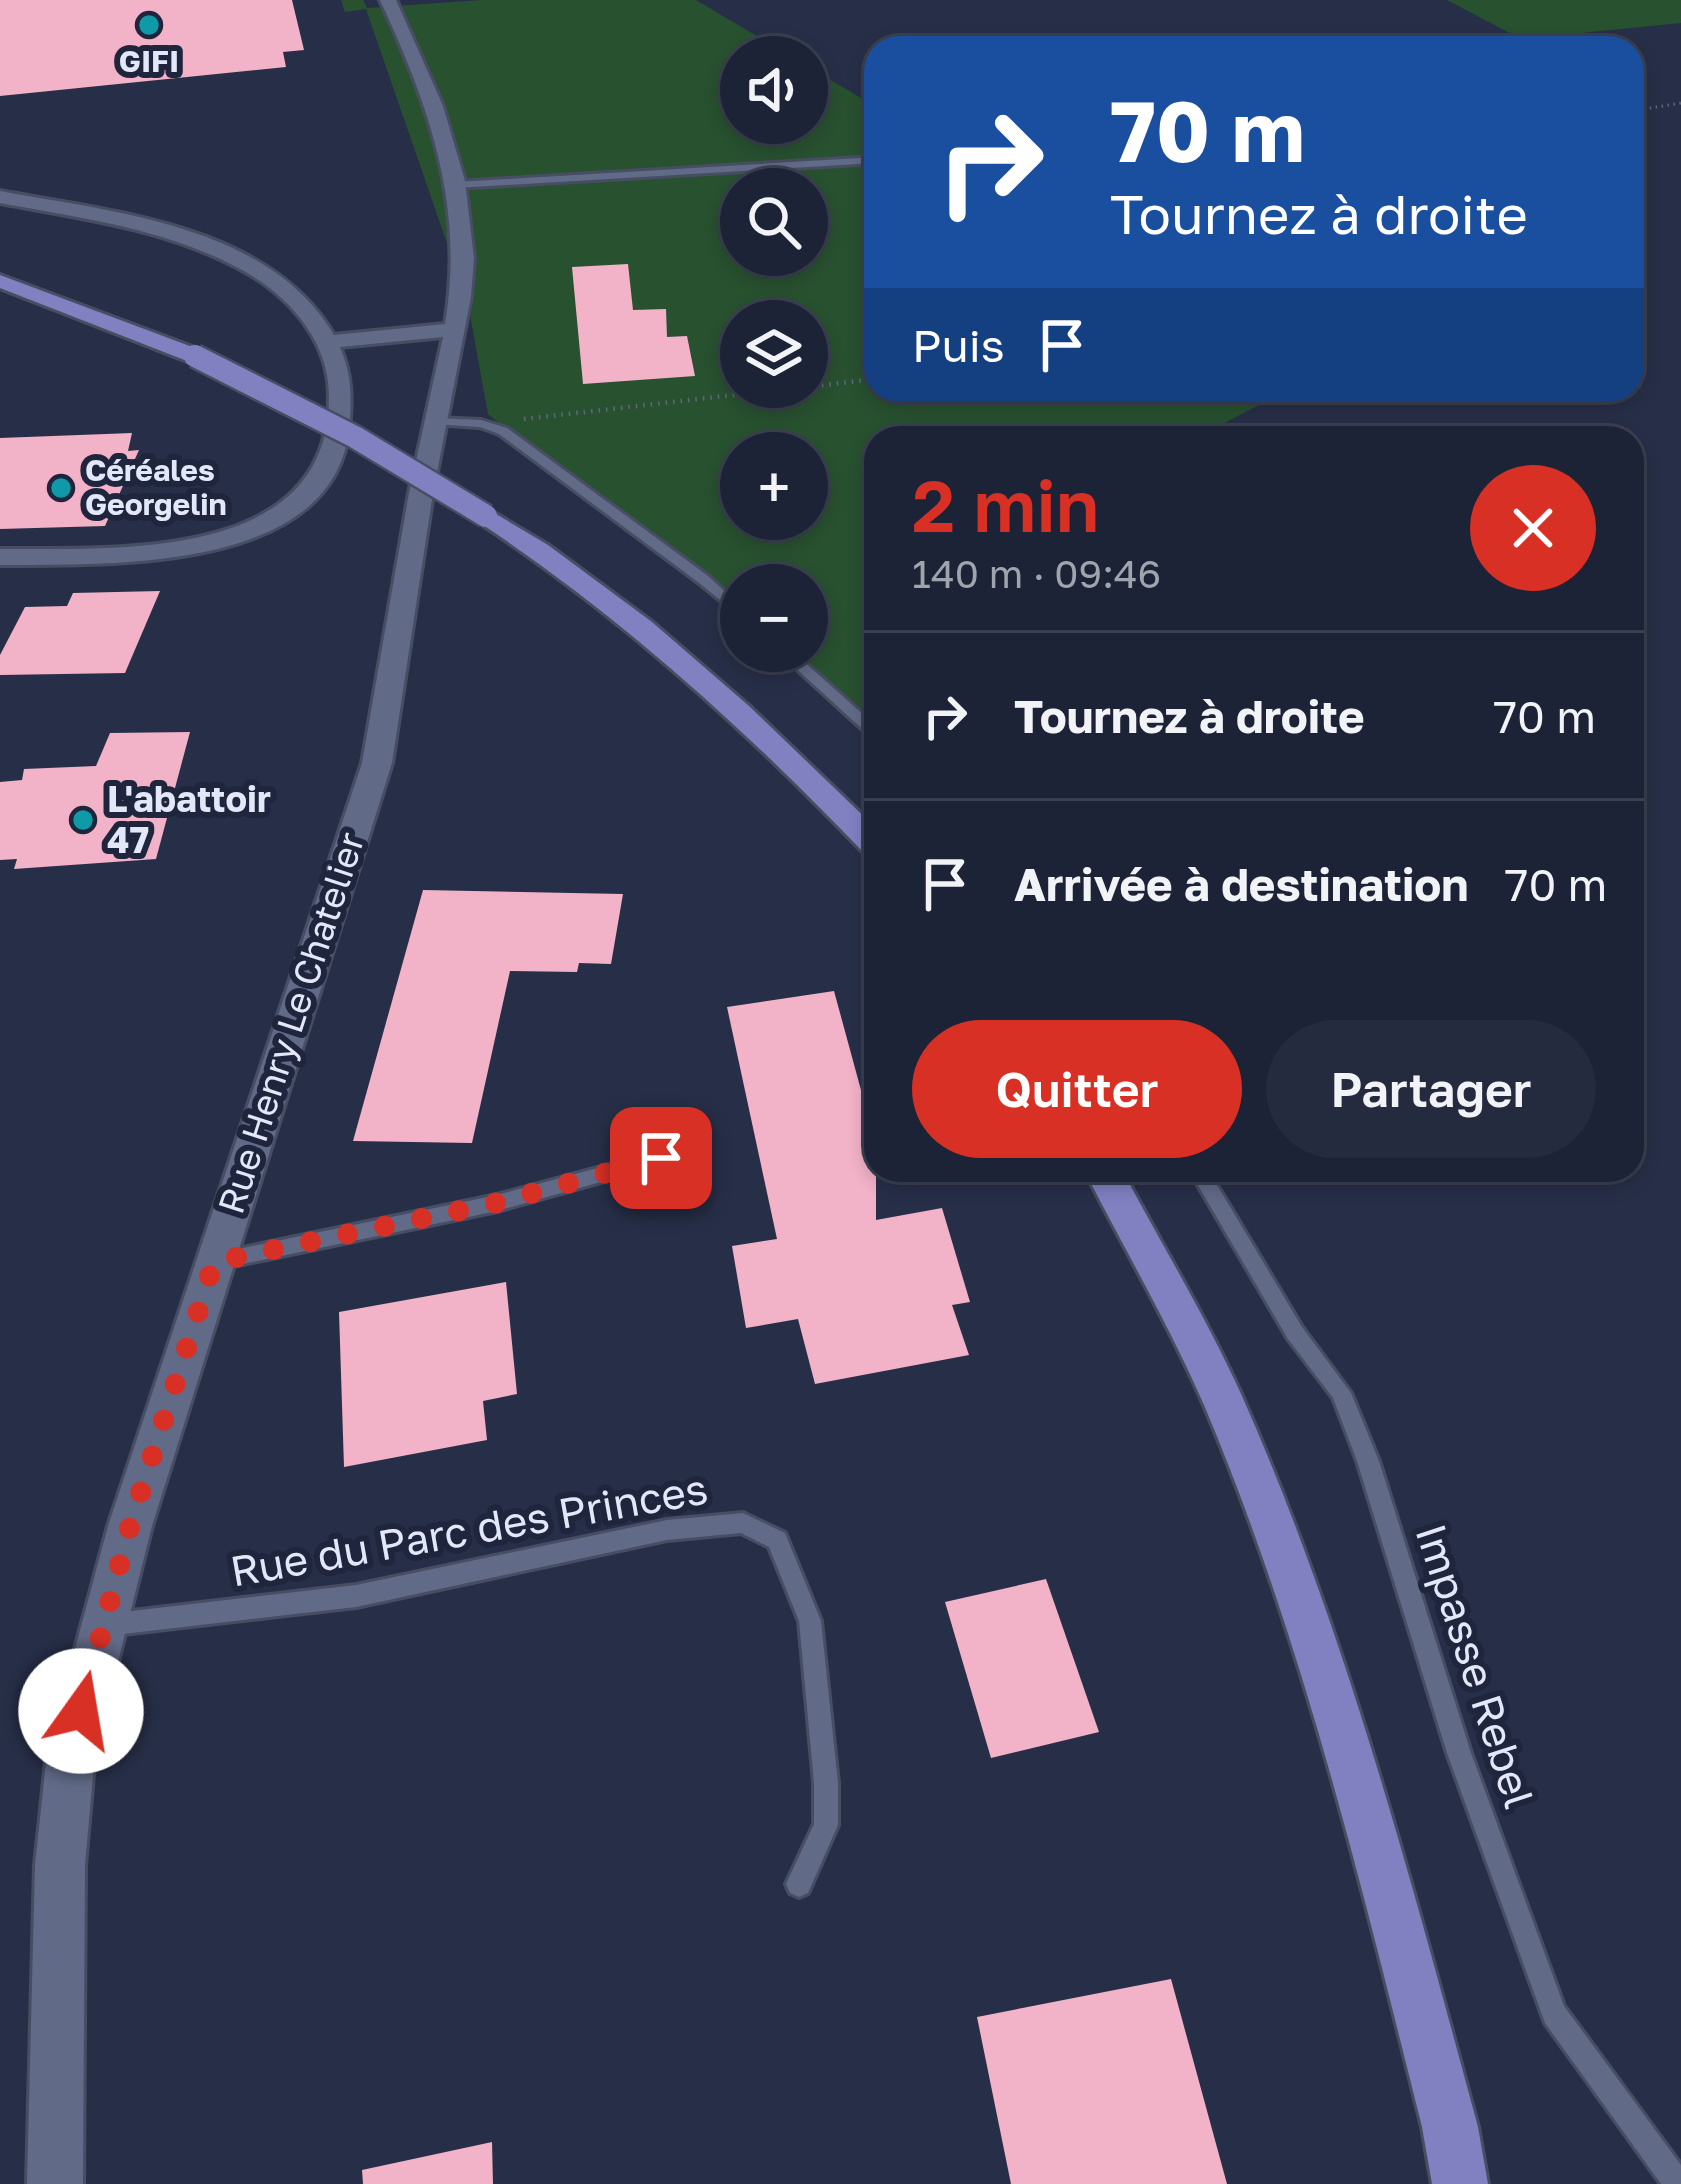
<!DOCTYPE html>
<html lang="fr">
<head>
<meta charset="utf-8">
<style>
  :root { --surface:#1d2336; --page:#252b3e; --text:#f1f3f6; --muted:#a0a4ad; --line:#3b4051; --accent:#d93025 }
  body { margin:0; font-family:"Golos Text",sans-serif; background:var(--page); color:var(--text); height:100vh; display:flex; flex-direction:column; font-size:45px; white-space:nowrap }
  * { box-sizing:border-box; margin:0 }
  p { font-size:39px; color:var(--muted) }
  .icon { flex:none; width:66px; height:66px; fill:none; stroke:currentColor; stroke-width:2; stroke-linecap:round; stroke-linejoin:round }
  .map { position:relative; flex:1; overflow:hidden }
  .sheet { position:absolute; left:864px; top:426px; width:780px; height:756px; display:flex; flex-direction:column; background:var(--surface); border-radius:36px; box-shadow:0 6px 18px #0003,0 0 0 3px var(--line) }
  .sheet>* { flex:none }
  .guide { position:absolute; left:864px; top:36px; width:780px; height:366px; border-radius:36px; box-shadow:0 6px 18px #0003,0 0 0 3px var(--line); background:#1a4fa0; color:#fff; overflow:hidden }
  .tools { position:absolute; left:720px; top:36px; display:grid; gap:24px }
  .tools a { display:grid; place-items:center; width:108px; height:108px; border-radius:50%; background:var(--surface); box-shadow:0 6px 18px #0003,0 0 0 3px var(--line); font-size:60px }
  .pin { position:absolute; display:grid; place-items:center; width:102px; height:102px; color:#fff; margin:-51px; border-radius:24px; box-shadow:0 6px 18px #0006 }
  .me { position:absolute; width:132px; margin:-66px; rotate:13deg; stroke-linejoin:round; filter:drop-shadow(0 0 9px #0008) }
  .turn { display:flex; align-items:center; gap:42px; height:252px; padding:0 48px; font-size:54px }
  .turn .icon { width:156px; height:156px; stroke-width:2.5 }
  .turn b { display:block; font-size:84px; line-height:102px }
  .then { display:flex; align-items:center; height:114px; padding:0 48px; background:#0003; gap:24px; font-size:45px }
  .round { display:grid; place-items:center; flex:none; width:126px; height:126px; border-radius:63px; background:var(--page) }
  .summary { display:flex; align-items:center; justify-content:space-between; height:204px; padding:0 48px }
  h1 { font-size:72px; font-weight:600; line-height:90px; color:var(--accent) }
  .action { display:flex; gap:24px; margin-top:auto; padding:24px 48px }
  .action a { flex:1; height:138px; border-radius:72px; background:var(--accent); color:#fff; font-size:48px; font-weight:600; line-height:138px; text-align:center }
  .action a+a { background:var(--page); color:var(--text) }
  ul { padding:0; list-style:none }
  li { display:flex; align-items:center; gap:36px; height:168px; padding:0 48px; border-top:3px solid var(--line) }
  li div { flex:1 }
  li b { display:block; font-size:45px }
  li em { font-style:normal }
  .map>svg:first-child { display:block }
  .green { fill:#285130; fill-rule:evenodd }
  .building { fill:#f2b2c8 }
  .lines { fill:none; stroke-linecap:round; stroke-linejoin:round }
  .lane-casing { stroke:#474d62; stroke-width:6 }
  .street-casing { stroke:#474d62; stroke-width:6 }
  .primary-casing { stroke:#474d62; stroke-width:6 }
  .path-far1 { stroke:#5f677d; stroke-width:3; stroke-dasharray:1.5 4.5; stroke-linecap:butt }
  .path { stroke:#5f677d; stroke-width:4.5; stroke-dasharray:1.5 6; stroke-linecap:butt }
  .lane { fill:#616a87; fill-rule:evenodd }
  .street { fill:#616a87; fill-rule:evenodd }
  .primary { fill:#8181c2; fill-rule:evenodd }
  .primary-bridge-casing { stroke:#474d62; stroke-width:27; stroke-linecap:butt }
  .primary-bridge { stroke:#8181c2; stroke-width:22 }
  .route { stroke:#d93025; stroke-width:21; stroke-dasharray:0 37.8 }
  .culture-dot { fill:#0f9aa8; stroke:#1e253d; stroke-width:4.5 }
  .labels { text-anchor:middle; stroke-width:12; stroke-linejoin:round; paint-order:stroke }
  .far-poi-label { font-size:30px; font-weight:bold; fill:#e2e8f8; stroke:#1e253d }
  .poi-label { font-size:36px; font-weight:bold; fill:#e2e8f8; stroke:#1e253d; text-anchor:start }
  .street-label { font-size:36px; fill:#e2e8f8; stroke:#1e253d }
  .near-street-label { font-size:42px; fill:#e2e8f8; stroke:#1e253d }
</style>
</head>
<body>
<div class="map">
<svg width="1681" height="2184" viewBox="0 0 1681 2184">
  <rect width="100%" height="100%" fill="#272f48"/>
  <path class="green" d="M341,0H363L367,8L482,0H696L792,57H741V123H807V66L876,107V390H1359L1361,394L1263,403L1195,438H876V711L855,714L778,651H807V585H741V621L488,414L468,304L366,9L345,12ZM741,189H807V255H741ZM741,321H807V387H741ZM741,453H807V519H741Z
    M1447,0H1681V23L1521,39Z"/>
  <path class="building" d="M0,0H292L304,50L283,52L286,67L0,96Z
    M628,264L633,310L666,309L667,337L687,336L695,376L583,384L572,267Z
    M132,433L128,451L139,450L105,526L0,529V438Z
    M160,591L125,673L0,675V655L25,607L67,606L73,593Z
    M190,732L156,859L14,869L17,859L0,860V782L22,780L24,769L96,766L110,733Z
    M423,890L623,894L611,964L579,963L577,972L510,971L472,1143L353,1141Z
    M834,991L876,1145V1220L942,1208L970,1302L952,1305L969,1355L815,1384L798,1319L746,1328L732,1246L777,1239L727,1007Z
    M506,1282L517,1394L483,1401L487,1440L344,1467L339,1312Z
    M1046,1579L1099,1732L991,1758L945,1602Z
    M1171,1979L1227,2184H1011L977,2017Z
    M492,2142L493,2184H363L362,2170Z"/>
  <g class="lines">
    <defs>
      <path id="lane" d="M876,157V163L456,188L451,185L456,182Z
        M436,418L481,420L507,428L708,576L741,606V617L698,582L499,434L480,427L432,424V420Z
        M777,651H792L876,726V739L871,737Z
        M668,1118L674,1120C679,1131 673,1152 668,1163L661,1165L497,1211L214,1270L207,1268L204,1262L207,1256L214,1254L497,1195L653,1153L662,1120Z
        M1189,1170H1208L1302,1327L1351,1393L1379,1461L1471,1753L1564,2006L1681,2165V2184H1661L1545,2023L1447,1753L1357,1461L1333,1398L1288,1339Z
        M743,1513L785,1533L821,1621L838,1783V1825L808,1893L799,1897L790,1893L786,1884L814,1824V1783L799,1621L769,1547L741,1533L667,1540L356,1607L106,1636L98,1633L95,1625L98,1617L106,1614L356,1585L667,1520Z"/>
      <path id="street" d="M380,0H396L443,106L465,181L474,258L471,297L433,493L392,763L152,1526L95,1753L85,1865L83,2184H27L35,1865L47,1753L108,1526L362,763L409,493L443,337L340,347C352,375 352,399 349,429C333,574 107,564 0,565V549C117,548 330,563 329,396C329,345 295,303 254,277C177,230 86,219 0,203V191C113,212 269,225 334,335L445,324C465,206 429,105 380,0Z"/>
      <path id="primary" d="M0,275L203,351L206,356L195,363L187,361L0,288Z
        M486,508L548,545L652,622L749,706L876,828V858L865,854C746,730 621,616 477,521L473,516Z
        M1084,1170H1122C1162,1245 1207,1319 1242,1396C1346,1631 1411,1880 1478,2127L1488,2184H1432L1422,2127C1361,1884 1302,1637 1204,1405C1169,1325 1124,1248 1084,1170Z"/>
    </defs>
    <use href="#lane" class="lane-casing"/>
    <use href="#street" class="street-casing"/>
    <use href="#primary" class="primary-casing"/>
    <path class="path-far1" d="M1632,111L1681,103"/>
    <path class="path" d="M807,387L876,379
      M524,419L803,387"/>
    <use href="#lane" class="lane"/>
    <use href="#street" class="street"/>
    <use href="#primary" class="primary"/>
    <defs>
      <path id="primary-bridge" d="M195,356L355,437L486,516"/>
    </defs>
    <use href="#primary-bridge" class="primary-bridge-casing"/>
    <use href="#primary-bridge" class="primary-bridge"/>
  </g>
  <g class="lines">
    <path class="route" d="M81,1711L130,1526L214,1262L496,1203L661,1158"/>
  </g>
  <g class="culture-dot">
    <circle cx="149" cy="25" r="12"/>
    <circle cx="61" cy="488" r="12"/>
    <circle cx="83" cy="820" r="12"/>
  </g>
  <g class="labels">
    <g class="far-poi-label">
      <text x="149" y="72">GIFI</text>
      <text x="85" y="481" text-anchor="start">Céréales<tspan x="85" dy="34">Georgelin</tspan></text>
    </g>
    <g class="poi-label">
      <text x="107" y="812">L'abattoir<tspan x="107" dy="41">47</tspan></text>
    </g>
    <g class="street-label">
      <text transform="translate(291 1023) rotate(-72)" y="13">Rue Henry Le Chatelier</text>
    </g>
    <g class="near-street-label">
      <text transform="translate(469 1530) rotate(-10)" y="15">Rue du Parc des Princes</text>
      <text transform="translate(1475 1666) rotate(72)" y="15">Impasse Rebel</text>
    </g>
  </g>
</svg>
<div class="tools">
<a><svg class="icon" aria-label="sound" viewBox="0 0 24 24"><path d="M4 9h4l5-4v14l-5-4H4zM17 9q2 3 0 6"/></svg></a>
<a><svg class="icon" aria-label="search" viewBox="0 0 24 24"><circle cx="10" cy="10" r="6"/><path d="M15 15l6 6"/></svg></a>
<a><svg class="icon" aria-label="layers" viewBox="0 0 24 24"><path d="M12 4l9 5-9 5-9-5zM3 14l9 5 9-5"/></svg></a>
<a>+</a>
<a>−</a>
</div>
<div class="pin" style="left:661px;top:1158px;background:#d93025"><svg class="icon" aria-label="arrive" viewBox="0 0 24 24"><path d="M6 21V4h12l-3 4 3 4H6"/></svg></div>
<svg class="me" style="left:81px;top:1711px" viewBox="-20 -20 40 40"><circle r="19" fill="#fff"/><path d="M0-13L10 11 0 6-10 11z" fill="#d93025"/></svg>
<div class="guide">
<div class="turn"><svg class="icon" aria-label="right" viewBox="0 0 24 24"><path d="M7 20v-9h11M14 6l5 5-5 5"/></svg><div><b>70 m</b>Tournez à droite</div></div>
<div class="then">Puis<svg class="icon" aria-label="arrive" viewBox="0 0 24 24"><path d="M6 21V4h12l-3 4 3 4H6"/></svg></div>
</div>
<section class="sheet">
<div class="summary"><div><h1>2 min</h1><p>140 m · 09:46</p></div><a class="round" style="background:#d93025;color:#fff"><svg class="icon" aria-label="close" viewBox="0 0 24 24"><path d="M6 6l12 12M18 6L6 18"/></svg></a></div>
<ul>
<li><svg class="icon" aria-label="right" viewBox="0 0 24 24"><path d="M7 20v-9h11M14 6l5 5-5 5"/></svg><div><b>Tournez à droite</b></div><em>70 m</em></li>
<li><svg class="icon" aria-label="arrive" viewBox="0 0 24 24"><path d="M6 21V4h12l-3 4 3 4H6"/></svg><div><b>Arrivée à destination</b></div><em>70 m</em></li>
</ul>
<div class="action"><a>Quitter</a><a>Partager</a></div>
</section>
</div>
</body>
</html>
